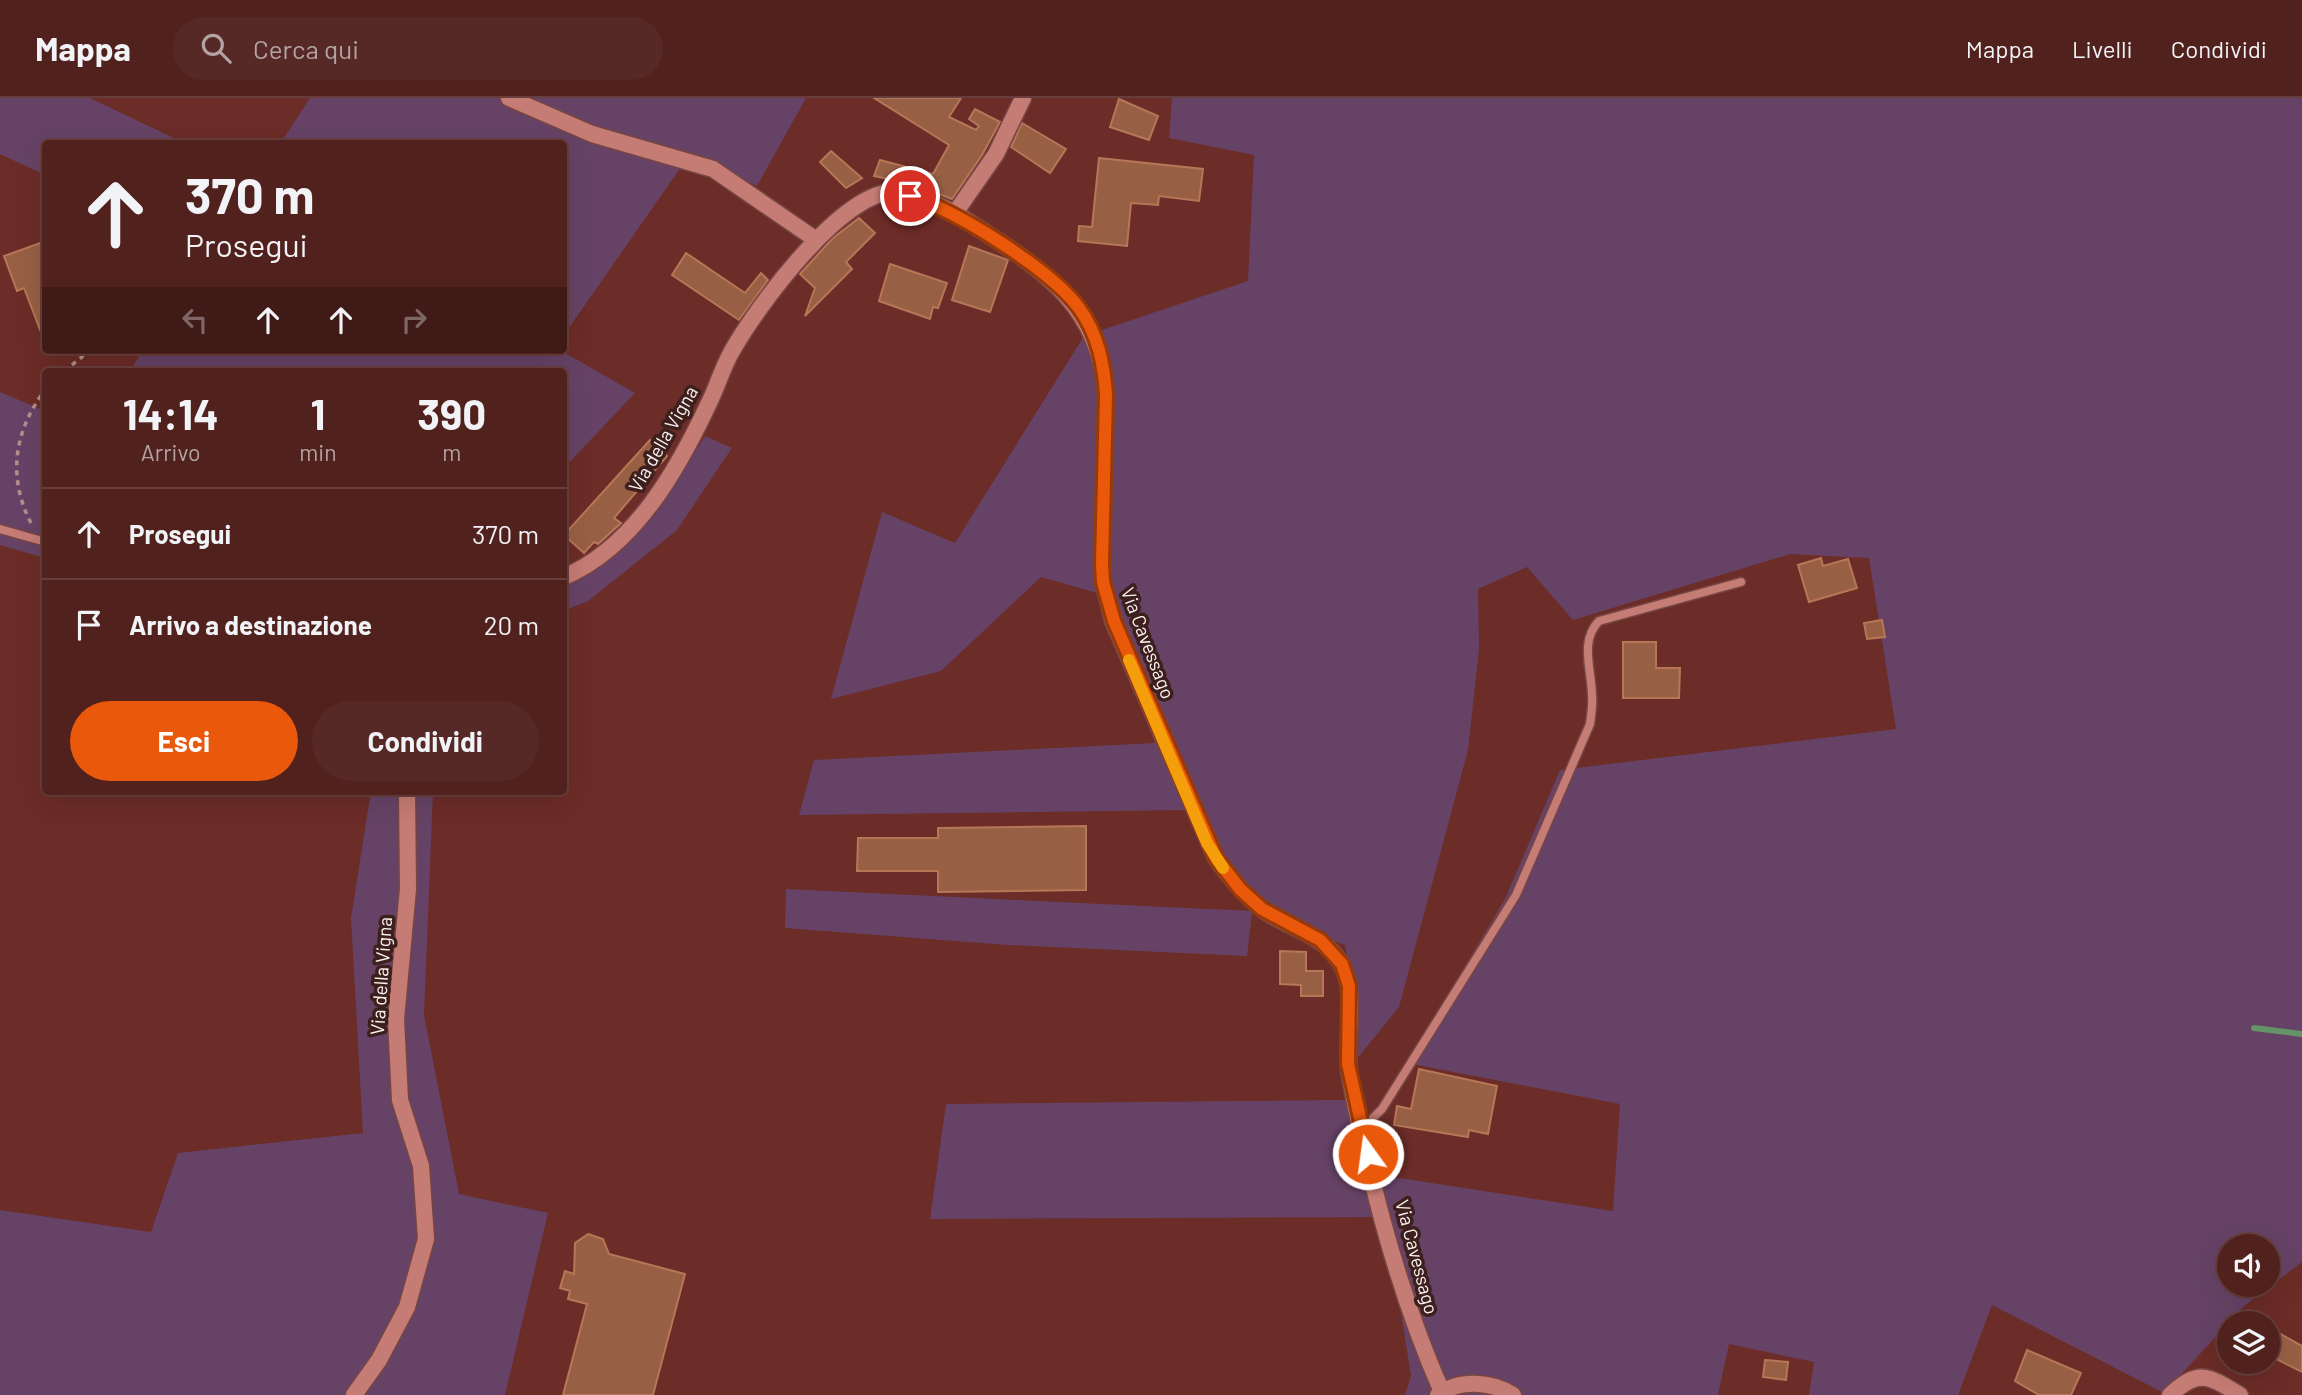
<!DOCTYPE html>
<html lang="it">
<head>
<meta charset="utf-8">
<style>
  :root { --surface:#51211d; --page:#572926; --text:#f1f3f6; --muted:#b4a3a4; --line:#673e3b; --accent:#ea580c }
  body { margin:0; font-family:Barlow,sans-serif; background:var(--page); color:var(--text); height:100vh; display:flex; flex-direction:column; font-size:26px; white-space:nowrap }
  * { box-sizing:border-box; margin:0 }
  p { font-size:23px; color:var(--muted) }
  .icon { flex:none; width:38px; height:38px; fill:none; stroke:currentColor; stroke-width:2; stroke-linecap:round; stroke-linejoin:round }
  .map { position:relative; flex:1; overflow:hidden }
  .drawer { position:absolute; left:42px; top:270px; width:525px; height:427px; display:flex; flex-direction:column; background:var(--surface); border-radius:7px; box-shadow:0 7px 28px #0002,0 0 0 2px var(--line) }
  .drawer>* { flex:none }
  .guide { position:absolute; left:42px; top:42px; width:525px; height:214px; border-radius:7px; box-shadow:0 7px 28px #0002,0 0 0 2px var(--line); background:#51211d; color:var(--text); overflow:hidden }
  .fabs { position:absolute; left:2217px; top:1136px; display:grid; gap:14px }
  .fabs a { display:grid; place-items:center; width:63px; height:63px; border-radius:50%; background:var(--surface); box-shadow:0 7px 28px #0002,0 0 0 2px var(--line); font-size:35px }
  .pin { position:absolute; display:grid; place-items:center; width:60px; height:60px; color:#fff; margin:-30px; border:4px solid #fff; border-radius:50%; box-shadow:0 2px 7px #0007 }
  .me { position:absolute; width:77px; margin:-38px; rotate:346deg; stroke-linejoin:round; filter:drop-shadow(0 0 5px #0008) }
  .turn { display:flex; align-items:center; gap:24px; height:147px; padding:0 28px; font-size:32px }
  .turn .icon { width:91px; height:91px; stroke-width:2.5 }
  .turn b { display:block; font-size:49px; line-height:60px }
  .lanes { display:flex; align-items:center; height:66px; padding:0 28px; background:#0003; justify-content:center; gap:35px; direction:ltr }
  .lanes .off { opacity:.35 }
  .eta { display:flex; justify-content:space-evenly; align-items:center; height:119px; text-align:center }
  .eta b { font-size:42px; font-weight:700; line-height:49px }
  .cta { display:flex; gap:14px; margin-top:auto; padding:14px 28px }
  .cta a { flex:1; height:80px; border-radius:42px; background:var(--accent); color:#fff; font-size:28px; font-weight:700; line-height:80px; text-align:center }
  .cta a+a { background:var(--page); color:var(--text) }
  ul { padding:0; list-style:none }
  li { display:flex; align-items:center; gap:21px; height:91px; padding:0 28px; border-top:2px solid var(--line) }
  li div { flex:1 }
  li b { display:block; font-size:26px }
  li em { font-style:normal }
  header { display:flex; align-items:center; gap:42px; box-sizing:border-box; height:98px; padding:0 35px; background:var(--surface); border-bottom:2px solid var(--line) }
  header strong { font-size:33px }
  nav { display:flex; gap:38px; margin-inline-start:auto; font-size:24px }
  .search { width:490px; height:63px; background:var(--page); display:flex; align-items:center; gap:18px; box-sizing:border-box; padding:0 24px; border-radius:38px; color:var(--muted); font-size:26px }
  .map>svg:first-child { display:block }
  .green { fill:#664366; fill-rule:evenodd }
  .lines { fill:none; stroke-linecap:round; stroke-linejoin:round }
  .stream { stroke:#649368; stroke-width:6 }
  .building { fill:#976045; stroke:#b77757; stroke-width:2 }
  .service-casing { stroke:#774644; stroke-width:11 }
  .minor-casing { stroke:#774644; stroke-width:19 }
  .path { stroke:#b38e8b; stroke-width:3.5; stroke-dasharray:5 5; stroke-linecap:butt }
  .service { stroke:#c57c74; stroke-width:8 }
  .minor { stroke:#c57c74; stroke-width:16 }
  .route-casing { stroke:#983908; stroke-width:18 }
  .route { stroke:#ea580c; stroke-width:12 }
  .slow { stroke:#f59e0b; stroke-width:12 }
  .labels { text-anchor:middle; stroke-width:7; stroke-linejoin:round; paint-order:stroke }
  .street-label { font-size:19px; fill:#fbf3f2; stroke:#3d201d }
</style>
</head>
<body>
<header>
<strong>Mappa</strong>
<div class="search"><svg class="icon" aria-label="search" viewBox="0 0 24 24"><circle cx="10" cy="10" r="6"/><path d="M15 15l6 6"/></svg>Cerca qui</div>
<nav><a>Mappa</a><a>Livelli</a><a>Condividi</a></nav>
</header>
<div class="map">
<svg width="2302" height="1297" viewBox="0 0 2302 1297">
  <rect width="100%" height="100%" fill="#6c2c27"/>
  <path class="green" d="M0,0H90L184,45L46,46L45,77L0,56Z
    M310,0H806L757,88L690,56L564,237V46H280Z
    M1172,0H2302V1164L2244,1208L2164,1295L1992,1207L1958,1297H1809L1814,1264L1729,1246L1718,1297H1405L1411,1278L1386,1119L930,1121L946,1006L1347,1002L1354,898L1345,847L1252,814L1247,858L1008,847L785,830L786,791L1251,813L1225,782L1184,712L799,717L814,662L1155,645L1097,495L1041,479L941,573L831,601L882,414L955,445L1084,238L1248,183L1254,57L1169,40ZM1790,456L1869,460L1896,631L1560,672L1505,801L1407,965L1620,1006L1613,1113L1380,1077L1352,967L1399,909L1468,652L1479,551L1478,491L1527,469L1573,522ZM2230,1148H2268V1186H2230Z
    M143,252H560L635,295L564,370V273H130Z
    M0,294L45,313V460L0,447Z
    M705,338L732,350L677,432L588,503L564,513V485L577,480L655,417Z
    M371,693H433L424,917L459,1096L548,1115L505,1297H0V1112L151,1134L178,1055L363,1035L351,820Z"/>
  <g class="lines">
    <path class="stream" d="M2254,930L2302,936"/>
  </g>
  <path class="building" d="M874,0H961L949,19L976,32L979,28L969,21L975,11L1000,24L982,57L952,101L912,86L874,78L880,62L933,76L949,47Z
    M1119,1L1158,18L1149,42L1110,29Z
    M1022,25L1066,51L1050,75L1011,49Z
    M831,53L862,80L846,90L820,64Z
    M1099,60L1203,71L1199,103L1159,98L1158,107L1131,105L1127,148L1078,143L1079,128L1092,129Z
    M859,120L875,135L846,164L852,171L805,218L815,190L800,176L833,140Z
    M46,143V242H44L24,190L17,193L4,158Z
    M969,148L1008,162L990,214L952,202Z
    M686,155L745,195L761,175L768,182L739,222L672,177Z
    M890,166L947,185L938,210L933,209L930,221L879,203Z
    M650,342L667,358L614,420L621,425L598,446L594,444L584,455L564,437Z
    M1821,460L1823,468L1848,461L1857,490L1809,504L1798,467Z
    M1882,522L1885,539L1867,541L1864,525Z
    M1623,544H1656V570H1680L1679,600H1623Z
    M1086,728V792L938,794V773H857L858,740H938V730Z
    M1280,853L1306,854V873H1323V898H1301V887L1280,886Z
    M1419,971L1497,988L1488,1036L1469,1032L1468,1039L1394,1027L1397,1008L1411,1011Z
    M588,1136L603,1141L609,1156L685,1176L653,1297H563L587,1206L568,1201L570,1193L560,1190L565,1173L574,1176L575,1145Z
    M2268,1229L2302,1248V1274L2268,1257Z
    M2027,1252L2081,1275L2071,1297H2039L2015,1283Z
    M1765,1262L1788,1264L1786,1282L1763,1279Z"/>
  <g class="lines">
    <defs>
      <path id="service" d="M0,431L46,444
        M1362,1031L1382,1011L1516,797L1590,626C1591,617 1593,607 1592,598C1592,573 1579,543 1599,523L1741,484"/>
      <path id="minor" d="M509,0L592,36L713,71L815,141
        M1023,0L996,56L955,115C1029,164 1100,198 1106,297L1102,465L1103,484L1113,523L1216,760C1229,779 1244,797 1262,811C1288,830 1322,835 1340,864C1360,897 1343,942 1350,979C1370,1086 1398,1194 1442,1294
        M564,479C634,449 677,373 708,307C717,290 722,270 732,253C756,210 842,93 894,94C914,94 937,107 955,115
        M354,1297L379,1262L407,1209L426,1141L421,1068L400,1002L396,921L408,791L407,693
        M1438,1297C1459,1281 1491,1283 1513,1297
        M2170,1297C2199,1270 2209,1278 2240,1297"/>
    </defs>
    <use href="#service" class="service-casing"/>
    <use href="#minor" class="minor-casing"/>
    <path class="path" d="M64,273L82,259L85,252
      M31,425C7,379 14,332 46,291"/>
    <use href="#service" class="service"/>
    <use href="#minor" class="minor"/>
  </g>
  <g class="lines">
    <defs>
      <path id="route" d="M910,98C955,111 1052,173 1079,210C1098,236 1104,266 1106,297L1102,465L1103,484L1114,523L1216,760L1240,791L1262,811L1320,842L1342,866L1349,888L1348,966L1368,1056"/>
    </defs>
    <use href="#route" class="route-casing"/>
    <use href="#route" class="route"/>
    <path class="slow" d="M1129,562L1207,745L1223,770"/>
  </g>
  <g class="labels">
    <g class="street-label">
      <text transform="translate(663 341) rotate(-60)" y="7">Via della Vigna</text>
      <text transform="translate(1148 545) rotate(69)" y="7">Via Cavessago</text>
      <text transform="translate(381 878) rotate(-86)" y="7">Via della Vigna</text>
      <text transform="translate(1417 1159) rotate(75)" y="7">Via Cavessago</text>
    </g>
  </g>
</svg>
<div class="fabs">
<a><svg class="icon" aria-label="sound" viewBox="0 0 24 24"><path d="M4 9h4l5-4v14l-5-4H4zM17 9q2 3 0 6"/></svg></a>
<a><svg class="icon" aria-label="layers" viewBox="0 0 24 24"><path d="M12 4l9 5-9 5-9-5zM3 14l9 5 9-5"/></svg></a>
</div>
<div class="pin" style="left:910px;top:98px;background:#d93025"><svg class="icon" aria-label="arrive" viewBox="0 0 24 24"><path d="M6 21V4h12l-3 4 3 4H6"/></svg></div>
<svg class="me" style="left:1368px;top:1056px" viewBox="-20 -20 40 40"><circle r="17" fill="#ea580c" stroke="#fff" stroke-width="3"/><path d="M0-11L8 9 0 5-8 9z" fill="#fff"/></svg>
<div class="guide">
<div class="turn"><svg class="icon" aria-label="ahead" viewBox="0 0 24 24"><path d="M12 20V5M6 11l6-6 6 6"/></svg><div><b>370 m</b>Prosegui</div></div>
<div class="lanes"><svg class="icon off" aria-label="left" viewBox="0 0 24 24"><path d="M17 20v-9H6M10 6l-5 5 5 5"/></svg><svg class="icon" aria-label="ahead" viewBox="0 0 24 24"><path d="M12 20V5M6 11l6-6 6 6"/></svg><svg class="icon" aria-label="ahead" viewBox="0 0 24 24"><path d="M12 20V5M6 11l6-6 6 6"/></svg><svg class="icon off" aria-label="right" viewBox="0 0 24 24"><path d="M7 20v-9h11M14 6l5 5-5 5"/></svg></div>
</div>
<section class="drawer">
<div class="eta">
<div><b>14:14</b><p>Arrivo</p></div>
<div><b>1</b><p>min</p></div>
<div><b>390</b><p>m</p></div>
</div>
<ul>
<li><svg class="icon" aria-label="ahead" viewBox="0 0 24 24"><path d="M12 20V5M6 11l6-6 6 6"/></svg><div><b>Prosegui</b></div><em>370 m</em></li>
<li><svg class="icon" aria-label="arrive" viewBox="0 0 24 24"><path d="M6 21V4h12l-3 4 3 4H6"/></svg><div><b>Arrivo a destinazione</b></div><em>20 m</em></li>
</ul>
<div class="cta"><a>Esci</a><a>Condividi</a></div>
</section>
</div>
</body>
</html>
